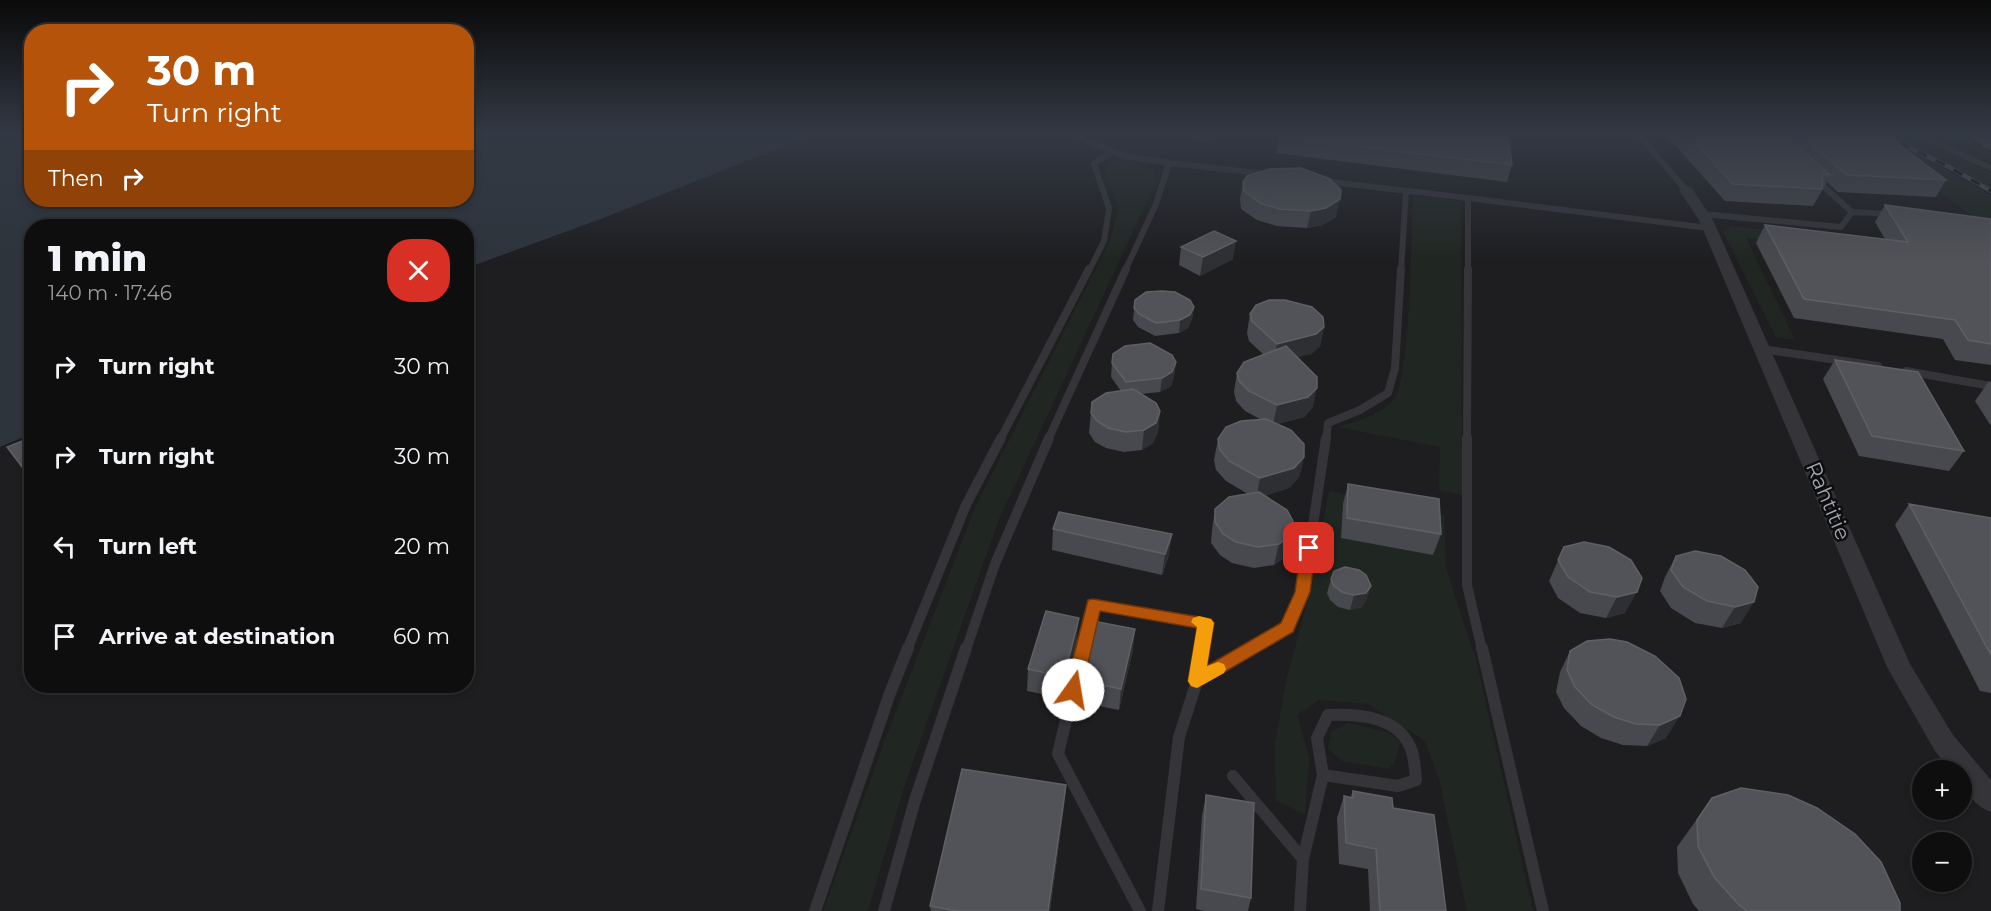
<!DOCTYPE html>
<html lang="en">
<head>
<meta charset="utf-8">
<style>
  :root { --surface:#0e0e0e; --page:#1c1c1c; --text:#f1f3f6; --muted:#9b9c9e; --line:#2e2e2e }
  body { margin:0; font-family:Montserrat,sans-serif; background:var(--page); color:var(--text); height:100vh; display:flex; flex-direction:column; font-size:22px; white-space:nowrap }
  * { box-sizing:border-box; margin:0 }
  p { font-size:20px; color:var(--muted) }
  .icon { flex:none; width:33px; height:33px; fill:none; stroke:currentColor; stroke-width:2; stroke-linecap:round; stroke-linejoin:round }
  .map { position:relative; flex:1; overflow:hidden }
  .drawer { position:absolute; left:24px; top:219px; width:450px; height:474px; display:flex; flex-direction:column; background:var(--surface); border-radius:24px; box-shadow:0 3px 9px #0003,0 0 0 2px var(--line) }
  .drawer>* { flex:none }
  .guide { position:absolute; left:24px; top:24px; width:450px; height:183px; border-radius:24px; box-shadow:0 3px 9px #0003,0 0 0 2px var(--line); background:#b45309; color:#fff; overflow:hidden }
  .buttons { position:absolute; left:1912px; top:760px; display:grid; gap:12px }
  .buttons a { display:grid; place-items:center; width:60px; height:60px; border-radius:50%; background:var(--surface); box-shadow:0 3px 9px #0003,0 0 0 2px var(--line); font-size:30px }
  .pin { position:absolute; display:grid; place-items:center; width:51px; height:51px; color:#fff; margin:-26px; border-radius:12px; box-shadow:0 3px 9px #0006 }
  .me { position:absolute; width:66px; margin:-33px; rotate:13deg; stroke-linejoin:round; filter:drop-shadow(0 0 4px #0008) }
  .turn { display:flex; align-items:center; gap:21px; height:126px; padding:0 24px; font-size:27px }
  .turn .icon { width:78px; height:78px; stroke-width:2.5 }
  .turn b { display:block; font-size:42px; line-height:51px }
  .then { display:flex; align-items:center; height:57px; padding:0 24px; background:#0003; gap:12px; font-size:22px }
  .round { display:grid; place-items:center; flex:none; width:63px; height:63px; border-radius:24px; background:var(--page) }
  .overview { display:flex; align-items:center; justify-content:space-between; height:102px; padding:0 24px }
  h1 { font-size:36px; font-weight:800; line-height:45px }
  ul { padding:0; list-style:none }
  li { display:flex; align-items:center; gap:18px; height:90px; padding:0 24px }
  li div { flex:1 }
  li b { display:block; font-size:22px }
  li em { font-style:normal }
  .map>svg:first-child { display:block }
  .built { fill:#1e1e20; fill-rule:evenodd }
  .green { fill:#202722 }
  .water { fill:#2e343c }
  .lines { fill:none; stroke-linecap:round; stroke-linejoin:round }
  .service-far3 { stroke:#353539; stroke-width:6 }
  .service-far2 { stroke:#353539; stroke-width:8 }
  .service-far1 { stroke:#353539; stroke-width:10 }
  .service { stroke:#353539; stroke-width:12 }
  .minor { fill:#353539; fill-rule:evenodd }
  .primary { fill:#4f5056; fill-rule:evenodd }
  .rail-casing { stroke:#4e4f54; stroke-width:4.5 }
  .rail { stroke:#0d0d0e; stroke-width:3; stroke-dasharray:10; stroke-linecap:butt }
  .wall { fill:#48494e }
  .shaded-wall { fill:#2e2f32 }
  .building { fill:#525358; stroke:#5f6066; stroke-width:1.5 }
  .route { fill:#b45309; stroke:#753606; stroke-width:1.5 }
  .slow { fill:#f59e0b }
  .labels { text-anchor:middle; stroke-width:5; stroke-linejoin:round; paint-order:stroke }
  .street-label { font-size:21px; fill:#a4a7b2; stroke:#0d0d0e }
</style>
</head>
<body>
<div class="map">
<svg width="1991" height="911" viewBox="0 0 1991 911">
  <rect width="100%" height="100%" fill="#121213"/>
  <path class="built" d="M814,134H1887H1864L1977,220L1991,236V911H0V447L31,434L32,686H466L467,268L601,219ZM1923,771H1962V810H1923ZM1923,843H1962V882H1923Z"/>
  <path class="green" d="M1862,134H1879L1941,166L1991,195V236L1977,220Z
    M1886,134H1910L1991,172V189Z
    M1924,134H1963L1991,152V162L1981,160Z
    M1118,158L1137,163L1154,171L1156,182L999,519L905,784L868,911H823L885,740L975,508L1110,240L1119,207L1105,172L1109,162Z
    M1413,196L1461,201L1462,495L1439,490L1440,447L1337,427C1357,421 1380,416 1394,399C1411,378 1411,231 1413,196Z
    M1731,226L1865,243L1852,251L1746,238L1795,340L1776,337L1723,232Z
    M1329,491L1444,515L1446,568L1476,660L1533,911H1467L1439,779L1425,741L1368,704L1319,700L1297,715L1309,757L1305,815L1276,800L1275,743L1287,677L1312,585Z
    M1348,723L1388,732L1400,743L1395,761L1389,769L1342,761L1328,749L1331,732Z"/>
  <path class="water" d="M0,134H31L32,200H466L467,134H814L601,219L467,268L466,226H32L31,434L0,447Z"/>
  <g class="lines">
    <path class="service-far3" d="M1071,134L1124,156L1169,163L1156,204L1125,271
      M1638,134L1686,190
      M1917,134L1991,168
      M1169,163L1267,174
      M1323,181L1468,198V271
      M1468,198L1709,228
      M1852,212L1891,214
      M1702,214L1841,227L1852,212L1815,179
      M1089,271L1104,241L1109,208L1094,164L1112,151
      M1401,271L1406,191"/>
    <path class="service-far2" d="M1762,349L1878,366
      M1906,371L1991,386
      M1000,440L1089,269
      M1048,440L1126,269
      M1326,440L1328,423L1360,410L1388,393L1395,368L1401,269
      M1467,440L1468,269"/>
    <path class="service-far1" d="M1467,438V585L1482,650
      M907,650L966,505L1001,438
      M966,650L995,564L1049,438
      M1082,650L1093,605L1205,623L1201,650
      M1249,650L1287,627L1303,592L1326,438"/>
    <path class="service" d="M1083,648L1058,754L1140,911
      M1482,648L1543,911
      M1197,681L1201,648
      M1328,715C1359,714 1401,716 1412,752C1415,761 1415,771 1416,780L1398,786L1323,775L1317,738Z
      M1233,776L1303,859
      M815,911L890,693L908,648
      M884,911L915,800L966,648
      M1158,911L1179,737L1197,681L1251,648
      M1300,911L1303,859L1323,775"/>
    <path class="minor" d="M1686,186L1691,187L1713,220L1910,664L1953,735L1991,780V812C1974,806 1962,789 1962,771H1951L1935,751L1887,667L1699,220L1679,190Z"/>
    <path class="primary" d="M1970,134H1991V150L1984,148Z"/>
    <defs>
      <path id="rail" d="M1882,134L1949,167L1991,191"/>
    </defs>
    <use href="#rail" class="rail-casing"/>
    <use href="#rail" class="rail"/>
  </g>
  <path class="wall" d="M1182,134H1223L1203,142Z
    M1280,134L1512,165L1507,182L1276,153Z
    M1665,134H1885L1946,180L1936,197L1838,192L1827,182L1813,206L1725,201Z
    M1243,182L1336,217L1322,225L1307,228L1277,226L1257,220L1241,209L1240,199Z
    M1885,205L1991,219V365L1955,360L1943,339L1794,318L1756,243L1765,225L1885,239L1875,222Z
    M1181,247L1233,259L1200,276L1179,265Z
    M1135,300L1194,307L1192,319L1188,328L1179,333L1155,336L1138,327L1133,320Z
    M1250,314L1324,327L1320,346L1311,354L1297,357L1313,407L1304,417L1277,424L1304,457L1299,477L1289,488L1264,496L1290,536L1285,557L1274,565L1254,568L1232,563L1220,555L1211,543L1212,530L1215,509L1248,494L1226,481L1216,470L1214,460L1218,439L1262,420L1245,411L1236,401L1234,392L1237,373L1264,355L1249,341L1247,333Z
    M1835,360L1964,451L1949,471L1859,456L1823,379Z
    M1176,362L1174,376L1171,386L1160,392L1141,394L1160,411L1158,432L1153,443L1142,450L1124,452L1106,448L1095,442L1089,433L1091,413L1121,391L1111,377L1112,363Z
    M1989,381L1991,382V426L1975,401Z
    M1348,484L1441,534L1433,555L1341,538L1343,504Z
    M1909,504L1991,518V693L1980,691L1895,525Z
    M1053,529L1169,555L1162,575L1052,550Z
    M1564,547H1609L1625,613L1606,618L1580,613L1558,598L1549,581Z
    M1676,556H1721L1741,623L1722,628L1695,623L1671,608L1660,591L1665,577Z
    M1331,579L1371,586L1366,600L1362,607L1350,610L1338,607L1330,600L1327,593Z
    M1077,639L1063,698L1027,691L1028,669Z
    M1627,642L1666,738L1647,746L1623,745L1601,738L1581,726L1564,708L1556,692L1560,672L1570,651Z
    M1133,650L1119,710L1079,702L1080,680Z
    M1066,785L1064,806L1050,911H931L930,906Z
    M1353,791L1393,808L1446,911H1370L1368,869L1339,864L1337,818L1344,796L1350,798Z
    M1206,795L1251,898L1248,911H1204L1196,909L1202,816Z
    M1712,798L1900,911H1699L1693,904L1678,873L1677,847Z"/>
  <path class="shaded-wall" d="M1205,134H1223L1203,142Z
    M1340,199L1336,217L1322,225L1307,228L1311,211Z
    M1236,241L1233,259L1200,276L1203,257Z
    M1194,307L1192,319L1188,328L1179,333L1180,320Z
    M1324,327L1320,346L1311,354L1273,364L1277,344Z
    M1176,362L1174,376L1171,386L1160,392L1162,378Z
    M1317,388L1313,407L1304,417L1273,425L1277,405Z
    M1160,411L1158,432L1153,443L1142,450L1144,430Z
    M1304,457L1299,477L1289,488L1256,499L1260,478Z
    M1172,534L1169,555L1162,575L1165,554Z
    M1290,536L1285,557L1274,565L1279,544Z
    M1371,586L1366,600L1362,607L1350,610L1354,595Z
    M1637,592L1625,613L1606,618L1617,597Z
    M1754,602L1741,623L1722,628L1735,607Z
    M1079,618L1077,639L1063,698L1064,677Z
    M1135,629L1133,650L1119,710L1121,689Z
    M1680,716L1666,738L1647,746L1660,725Z
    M1066,785L1064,806L1050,911H1048Z"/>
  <path class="building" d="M1280,134H1508L1512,165L1279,137Z
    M1687,134H1784L1830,175L1823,174L1822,189L1733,184Z
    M1798,134H1885L1946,180L1847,175Z
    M1301,168L1330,179L1341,190L1340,199L1326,208L1311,211L1280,209L1260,203L1244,191L1243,182L1247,176L1270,169Z
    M1885,205L1991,219V344L1968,340L1955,320L1804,299L1765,225L1908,242Z
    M1214,231L1236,241L1203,257L1181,247Z
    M1162,291L1175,292L1190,300L1194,307L1190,315L1180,320L1156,323L1139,314L1134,308L1135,300L1146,292Z
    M1269,300H1285L1312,307L1323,317L1324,327L1316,334L1277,344L1252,321L1250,314L1256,305Z
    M1150,343L1172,355L1176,362L1172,372L1162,378L1126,382L1112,363L1113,354L1125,346Z
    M1286,346L1317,377V388L1308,397L1277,405L1249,391L1239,381L1237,373L1244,362Z
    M1835,360L1918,372L1964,451L1872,436Z
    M1133,389L1156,403L1160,411L1156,423L1144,430L1126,432L1108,428L1097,421L1091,413L1092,402L1106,393Z
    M1266,419L1291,430L1304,444V457L1294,468L1260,478L1229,461L1220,450L1218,439L1226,427L1241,421Z
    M32,437V480L7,447Z
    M1348,484L1439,499L1441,534L1347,518Z
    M1259,492L1287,510L1293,521L1290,536L1279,544L1258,547L1236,542L1223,534L1215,522V509L1229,497Z
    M1909,504L1991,518V655Z
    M1059,512L1172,534L1165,554L1053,529Z
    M1584,542L1609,547L1631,560L1642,578L1637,592L1617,597L1590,592L1568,577L1558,560L1564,547Z
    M1695,551L1721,556L1745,570L1758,587L1754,602L1735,607L1707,601L1683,587L1671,570L1676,556Z
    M1345,567L1359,570L1366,575L1371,586L1366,593L1354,595L1342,592L1334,586L1331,579L1334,571Z
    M1046,611L1079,618L1064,677L1028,669Z
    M1093,621L1135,629L1121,689L1080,680Z
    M1610,639L1627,642L1655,656L1679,678L1686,699L1680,716L1660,725L1636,724L1614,717L1592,705L1575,687L1567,670L1570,651L1587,641Z
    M962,769L1066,785L1048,911H957L930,906Z
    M1741,788L1788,795L1817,808L1855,834L1881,862L1900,903V911H1747L1739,905L1714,877L1698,846L1697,820L1712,798Z
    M1353,791L1392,798L1393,808L1434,815L1446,911H1380L1376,849L1346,843L1344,796L1353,798Z
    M1206,795L1254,803L1251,898L1201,889Z"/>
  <linearGradient id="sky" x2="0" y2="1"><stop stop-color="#0a0a0a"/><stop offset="0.51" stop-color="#333944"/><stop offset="1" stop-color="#333944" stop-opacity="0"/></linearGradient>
  <rect width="1991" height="261" fill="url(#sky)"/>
  <path class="route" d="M1309,543L1316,548L1310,592L1293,632L1197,688L1191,686L1188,681L1197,628L1100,611L1082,690L1079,695L1073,697L1067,695L1065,690L1088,600L1093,599L1211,619L1214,623L1207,666L1281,623L1295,592L1301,548Z"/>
  <path class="slow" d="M1199,616L1211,619L1214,623L1207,666L1218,662L1224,664L1226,669L1224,673L1197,688L1191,686L1188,681L1197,627L1191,622L1193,618Z"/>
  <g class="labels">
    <g class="street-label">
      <text transform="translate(1828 501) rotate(67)" y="7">Rahtitie</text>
    </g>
  </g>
</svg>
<div class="buttons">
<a>+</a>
<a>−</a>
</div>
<div class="pin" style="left:1309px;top:548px;background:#d93025"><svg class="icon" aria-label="arrive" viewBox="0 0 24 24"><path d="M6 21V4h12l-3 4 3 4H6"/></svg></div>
<svg class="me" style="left:1073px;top:690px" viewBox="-20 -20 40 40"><circle r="19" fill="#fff"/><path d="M0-13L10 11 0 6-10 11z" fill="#b45309"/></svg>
<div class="guide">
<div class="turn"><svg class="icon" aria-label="right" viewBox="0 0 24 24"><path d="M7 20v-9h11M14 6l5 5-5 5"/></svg><div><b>30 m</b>Turn right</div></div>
<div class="then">Then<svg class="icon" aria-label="right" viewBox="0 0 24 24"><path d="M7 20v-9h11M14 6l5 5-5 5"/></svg></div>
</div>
<section class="drawer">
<div class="overview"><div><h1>1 min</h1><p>140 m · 17:46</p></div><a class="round" style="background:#d93025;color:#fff"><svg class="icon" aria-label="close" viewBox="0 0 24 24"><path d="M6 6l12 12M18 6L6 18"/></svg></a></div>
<ul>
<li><svg class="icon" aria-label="right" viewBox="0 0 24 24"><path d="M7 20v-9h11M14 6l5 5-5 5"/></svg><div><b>Turn right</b></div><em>30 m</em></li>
<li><svg class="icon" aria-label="right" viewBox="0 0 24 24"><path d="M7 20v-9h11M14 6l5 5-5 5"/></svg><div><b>Turn right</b></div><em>30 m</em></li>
<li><svg class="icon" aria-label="left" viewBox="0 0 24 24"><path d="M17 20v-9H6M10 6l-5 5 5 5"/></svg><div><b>Turn left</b></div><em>20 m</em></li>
<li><svg class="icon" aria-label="arrive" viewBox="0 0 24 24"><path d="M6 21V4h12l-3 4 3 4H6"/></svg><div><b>Arrive at destination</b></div><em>60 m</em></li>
</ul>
</section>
</div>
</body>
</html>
